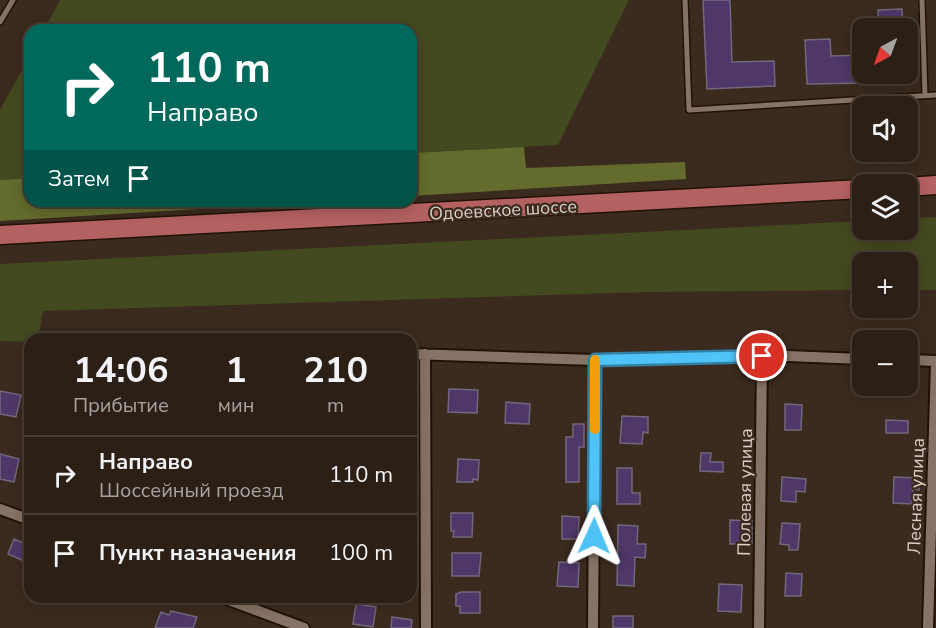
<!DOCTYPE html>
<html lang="ru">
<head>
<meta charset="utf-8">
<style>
  :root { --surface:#2c2016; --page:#382d23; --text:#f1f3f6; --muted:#a6a3a1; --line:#483e35 }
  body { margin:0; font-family:"Nunito Sans",sans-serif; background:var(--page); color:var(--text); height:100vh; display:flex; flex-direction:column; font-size:22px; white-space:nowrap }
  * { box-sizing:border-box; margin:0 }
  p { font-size:20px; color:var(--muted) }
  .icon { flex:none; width:33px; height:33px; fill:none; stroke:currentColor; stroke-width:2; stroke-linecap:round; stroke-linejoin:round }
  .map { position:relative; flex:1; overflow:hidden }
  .side { position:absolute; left:24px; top:333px; width:393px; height:270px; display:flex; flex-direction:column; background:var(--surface); border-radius:18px; box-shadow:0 3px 15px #0003,0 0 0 2px var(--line) }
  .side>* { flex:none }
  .top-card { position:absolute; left:24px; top:24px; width:393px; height:183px; border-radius:18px; box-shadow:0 3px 15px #0003,0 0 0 2px var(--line); background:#00695c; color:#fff; overflow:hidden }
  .needle { width:39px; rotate:221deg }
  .tools { position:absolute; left:852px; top:18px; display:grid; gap:12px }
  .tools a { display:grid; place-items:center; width:66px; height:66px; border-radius:12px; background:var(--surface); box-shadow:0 3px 15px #0003,0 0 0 2px var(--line); font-size:30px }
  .pin { position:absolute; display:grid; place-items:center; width:51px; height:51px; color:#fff; margin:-26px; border:3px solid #fff; border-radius:50%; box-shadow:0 2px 6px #0007 }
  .me { position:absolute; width:66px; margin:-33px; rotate:1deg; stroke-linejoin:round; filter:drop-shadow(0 0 4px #0008) }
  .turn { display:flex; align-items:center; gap:21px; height:126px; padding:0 24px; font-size:27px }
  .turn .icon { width:78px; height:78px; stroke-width:2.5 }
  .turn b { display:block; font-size:42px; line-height:51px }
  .then { display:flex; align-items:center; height:57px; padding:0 24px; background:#0003; gap:12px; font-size:22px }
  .eta { display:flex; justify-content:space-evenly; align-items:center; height:102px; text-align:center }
  .eta b { font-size:36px; font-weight:700; line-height:42px }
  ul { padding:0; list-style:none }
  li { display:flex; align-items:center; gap:18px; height:78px; padding:0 24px; border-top:2px solid var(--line) }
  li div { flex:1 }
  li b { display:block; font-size:22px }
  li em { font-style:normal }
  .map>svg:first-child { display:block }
  .green { fill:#444a1f }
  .forest { fill:#636b2d }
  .building { fill:#4f3769; stroke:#71687c; stroke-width:1.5 }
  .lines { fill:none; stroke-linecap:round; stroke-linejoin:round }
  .service-casing { stroke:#211207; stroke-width:8 }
  .minor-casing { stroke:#211207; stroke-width:14 }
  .primary-casing { stroke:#211207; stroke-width:21 }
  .service { stroke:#877365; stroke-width:5 }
  .minor { stroke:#877365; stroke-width:10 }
  .primary { stroke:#b46161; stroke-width:18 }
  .route-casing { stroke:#337fa1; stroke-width:15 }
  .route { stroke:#4fc3f7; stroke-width:10 }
  .slow { stroke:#f59e0b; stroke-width:10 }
  .labels { text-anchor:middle; stroke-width:4.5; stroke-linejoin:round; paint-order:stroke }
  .street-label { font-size:18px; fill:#dacfc8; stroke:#3b2a1e }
</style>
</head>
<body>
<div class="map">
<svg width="936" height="628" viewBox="0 0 936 628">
  <rect width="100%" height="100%" fill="#3b2a1e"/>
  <path class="green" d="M60,0H629L558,145L411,153V30H44Z
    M30,55V178L0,180V110Z
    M936,217V290H908V262H862V290L646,292L43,311L38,339H30V342L0,341V264L862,221V230H908V218Z"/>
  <path class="forest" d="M524,147L526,168L685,162L686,179L411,196V153Z
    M30,178V201H329L0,221V180Z"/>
  <path class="building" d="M703,0H730L732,62L774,61L775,86L707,89Z
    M902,9L903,28H879L878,10Z
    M830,39L831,56L862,55L865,83L807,84L805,40Z
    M449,389L478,390L477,413L448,412Z
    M0,391L21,395L16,417L0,414Z
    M506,402L530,404L529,424L505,423Z
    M785,404L802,405L801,430H785Z
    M622,416L648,417V433L643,432L642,444L620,443Z
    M886,420L908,421V433H886Z
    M573,424H584V447H579V482H566V437H573Z
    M701,453H711L710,462H723V472L700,471Z
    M0,454L19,459L14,482L0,479Z
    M458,459L479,460L478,480L473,479V482H457Z
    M617,468H632V493H640V504H617Z
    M782,477L806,479L805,492L796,491V502L781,501Z
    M894,477L920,478L919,490L913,489L912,504L893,503Z
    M451,513H473L472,537H453L454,531H451Z
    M562,516L579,517L578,539H562Z
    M730,520L752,521V544H730Z
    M782,523L800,524L798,550H789V545L780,544Z
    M618,525L638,526L637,544H646L645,558L635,557L634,586L617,585Z
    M14,539L30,546V559L26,557L24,561L8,554Z
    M452,553H481L479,576H452Z
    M559,562L579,563L578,587L557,586Z
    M786,573L802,574L801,596H785Z
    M719,584L742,585L741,612L718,611Z
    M461,592H480V613H460V606H456V594Z
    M356,604L376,607L373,627L353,624Z
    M171,611L197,617L193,628H155L161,612L169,615Z
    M613,616H633V628H613Z
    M392,617L412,620L411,628H391Z"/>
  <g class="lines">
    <defs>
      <path id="service" d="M685,0L689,110L936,95
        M922,0L925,96
        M0,22L13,0"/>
      <path id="minor" d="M411,354L595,360L762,355L862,359
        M425,354L426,628
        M908,360L936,361
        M0,509L30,520
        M221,597L304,628
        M593,628L595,360
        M759,628L762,355
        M928,628L936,364"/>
      <path id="primary" d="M908,187L936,185
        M0,235L862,189"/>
    </defs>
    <use href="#service" class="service-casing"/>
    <use href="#minor" class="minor-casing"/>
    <use href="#primary" class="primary-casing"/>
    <use href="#service" class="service"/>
    <use href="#minor" class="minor"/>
    <use href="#primary" class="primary"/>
  </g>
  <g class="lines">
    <defs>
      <path id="route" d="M594,536L595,360L762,356"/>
    </defs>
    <use href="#route" class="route-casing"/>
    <use href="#route" class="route"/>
    <path class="slow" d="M595,360V429"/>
  </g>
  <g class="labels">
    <g class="street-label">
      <text transform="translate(503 210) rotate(-3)" y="6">Одоевское шоссе</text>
      <text transform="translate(745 492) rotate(-89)" y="6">Полевая улица</text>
      <text transform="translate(916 496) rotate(-88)" y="6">Лесная улица</text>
    </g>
  </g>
</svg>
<div class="tools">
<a><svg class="needle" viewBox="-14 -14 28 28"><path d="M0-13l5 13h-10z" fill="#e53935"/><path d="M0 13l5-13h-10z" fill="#a6a3a1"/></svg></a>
<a><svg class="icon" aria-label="sound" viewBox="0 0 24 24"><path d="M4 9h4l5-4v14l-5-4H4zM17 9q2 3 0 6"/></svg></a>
<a><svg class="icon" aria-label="layers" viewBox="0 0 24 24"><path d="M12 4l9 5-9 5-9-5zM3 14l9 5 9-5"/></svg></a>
<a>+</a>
<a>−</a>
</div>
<div class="pin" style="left:762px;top:356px;background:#d93025"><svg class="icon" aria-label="arrive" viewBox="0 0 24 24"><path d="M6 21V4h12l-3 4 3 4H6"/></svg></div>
<svg class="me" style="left:594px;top:536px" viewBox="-20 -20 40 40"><path d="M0-17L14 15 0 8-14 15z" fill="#4fc3f7" stroke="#fff" stroke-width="4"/></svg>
<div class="top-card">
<div class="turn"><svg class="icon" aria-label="right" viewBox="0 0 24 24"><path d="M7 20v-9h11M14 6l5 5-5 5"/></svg><div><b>110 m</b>Направо</div></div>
<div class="then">Затем<svg class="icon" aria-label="arrive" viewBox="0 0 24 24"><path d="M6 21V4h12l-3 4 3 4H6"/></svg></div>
</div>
<section class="side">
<div class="eta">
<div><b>14:06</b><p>Прибытие</p></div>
<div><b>1</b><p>мин</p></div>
<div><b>210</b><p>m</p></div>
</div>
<ul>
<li><svg class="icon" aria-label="right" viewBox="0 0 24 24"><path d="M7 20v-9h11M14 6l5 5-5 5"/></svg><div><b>Направо</b><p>Шоссейный проезд</p></div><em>110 m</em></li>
<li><svg class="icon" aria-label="arrive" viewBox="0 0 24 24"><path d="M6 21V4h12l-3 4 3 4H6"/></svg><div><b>Пункт назначения</b></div><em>100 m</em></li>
</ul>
</section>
</div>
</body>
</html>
